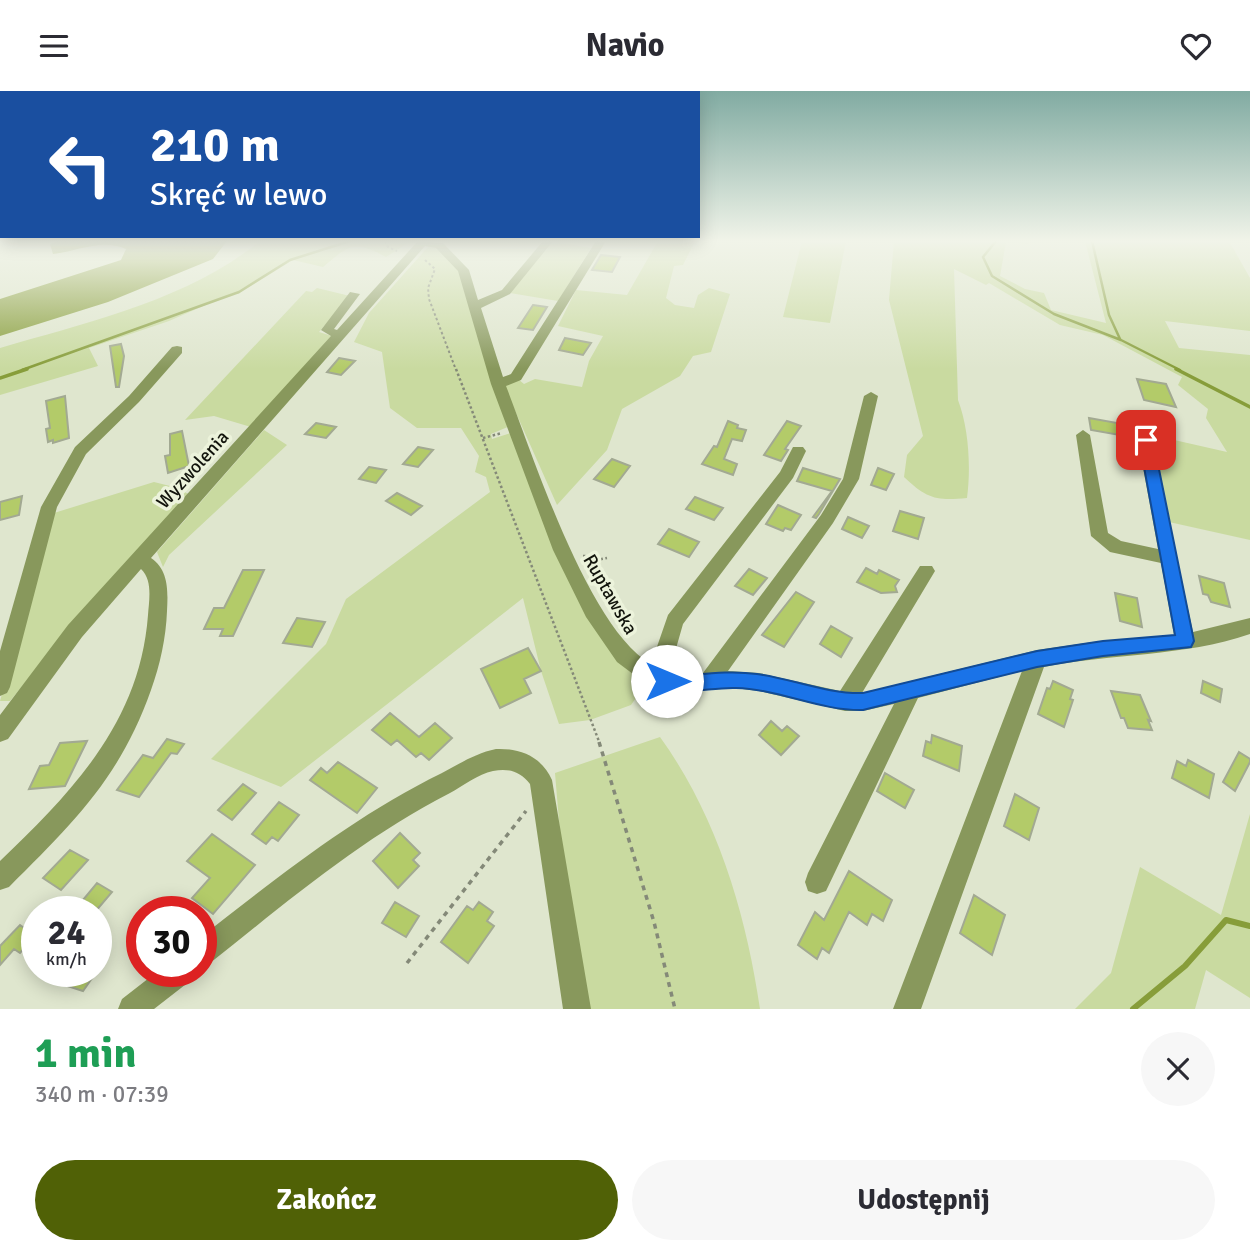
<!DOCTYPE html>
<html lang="pl">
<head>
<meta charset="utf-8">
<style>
  :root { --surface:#fff; --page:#f7f7f7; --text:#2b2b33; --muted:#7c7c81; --accent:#506106 }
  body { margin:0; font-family:Signika,sans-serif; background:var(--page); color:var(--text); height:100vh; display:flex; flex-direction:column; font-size:26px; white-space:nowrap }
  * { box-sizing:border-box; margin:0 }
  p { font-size:23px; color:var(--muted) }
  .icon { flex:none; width:38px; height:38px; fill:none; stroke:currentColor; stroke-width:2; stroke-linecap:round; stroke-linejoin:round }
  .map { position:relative; height:918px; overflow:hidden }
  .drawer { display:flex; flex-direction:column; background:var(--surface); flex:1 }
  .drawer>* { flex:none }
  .banner { position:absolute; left:0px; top:0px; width:700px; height:147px; box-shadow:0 4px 18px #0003; background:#1a4fa0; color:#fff; overflow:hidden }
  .speed { position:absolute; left:21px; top:805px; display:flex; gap:14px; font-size:35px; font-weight:700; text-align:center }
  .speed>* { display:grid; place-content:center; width:91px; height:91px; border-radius:50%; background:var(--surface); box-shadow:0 4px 18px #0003; line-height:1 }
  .speed small { font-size:18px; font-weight:400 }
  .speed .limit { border:10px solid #d22; background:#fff; color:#111 }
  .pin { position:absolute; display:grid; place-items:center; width:60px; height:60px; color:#fff; margin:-30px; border-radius:14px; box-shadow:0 4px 10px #0006 }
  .me { position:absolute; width:77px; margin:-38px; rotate:90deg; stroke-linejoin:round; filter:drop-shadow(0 0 5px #0008) }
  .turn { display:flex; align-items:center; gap:24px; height:147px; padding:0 35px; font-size:32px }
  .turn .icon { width:91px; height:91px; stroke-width:2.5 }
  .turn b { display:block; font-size:49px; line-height:60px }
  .round { display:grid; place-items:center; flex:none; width:74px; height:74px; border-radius:37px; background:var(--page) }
  .head { display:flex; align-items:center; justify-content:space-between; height:119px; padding:0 35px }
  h1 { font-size:42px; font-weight:700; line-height:52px; color:#1e9e55 }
  .primary-button { display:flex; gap:14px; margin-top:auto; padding:14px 35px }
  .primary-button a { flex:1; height:80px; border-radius:42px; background:var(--accent); color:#fff; font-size:28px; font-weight:700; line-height:80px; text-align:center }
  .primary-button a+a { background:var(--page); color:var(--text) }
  header { display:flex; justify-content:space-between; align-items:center; height:91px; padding:0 35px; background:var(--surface); font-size:32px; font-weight:700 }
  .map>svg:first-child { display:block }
  .green { fill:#c9daa0 }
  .water { fill:#879d3a }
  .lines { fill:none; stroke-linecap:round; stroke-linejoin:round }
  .stream-far2 { stroke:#879d3a; stroke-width:2.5 }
  .stream-far1 { stroke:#879d3a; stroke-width:3.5 }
  .stream { stroke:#879d3a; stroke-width:6 }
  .building { fill:#b3cb69; stroke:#a2a992; stroke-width:2 }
  .path-far2 { stroke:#848978; stroke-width:2; stroke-dasharray:2.5 2.5; stroke-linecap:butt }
  .path-far1 { stroke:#848978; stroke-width:2.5; stroke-dasharray:2.5 2.5; stroke-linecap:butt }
  .path { stroke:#848978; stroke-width:3.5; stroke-dasharray:5 5; stroke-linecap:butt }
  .minor { fill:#88985c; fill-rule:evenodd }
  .route { fill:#1a73e8; stroke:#114b97; stroke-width:2 }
  .labels { text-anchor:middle; stroke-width:7; stroke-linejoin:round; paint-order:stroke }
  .street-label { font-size:19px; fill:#12140c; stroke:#ecf3db }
</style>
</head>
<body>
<header><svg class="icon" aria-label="menu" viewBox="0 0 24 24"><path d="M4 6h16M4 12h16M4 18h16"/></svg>Navio<svg class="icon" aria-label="heart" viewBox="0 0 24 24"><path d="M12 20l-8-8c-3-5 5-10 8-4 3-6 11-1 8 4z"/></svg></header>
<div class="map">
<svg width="1250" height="918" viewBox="0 0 1250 918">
  <rect width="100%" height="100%" fill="#dfe6ce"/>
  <path class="green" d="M260,150H411L386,166C354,149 349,154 323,176L293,169L238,203L233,202L169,230L89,257L98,275L0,304V257C88,231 188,209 260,150Z
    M551,150L591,157L558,210L510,202Z
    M658,150H695L683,174L674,175L666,207L675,214L694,217L698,204L709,197L730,203L711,261L693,265L680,285L622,318L607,359L557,414L504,295L518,288L524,293L535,288L582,296L589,270L603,245L558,235L576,199L627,204Z
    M802,150H846L830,232L783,226Z
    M894,150H1028L1029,153L1006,151L1000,185L1025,198L1044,202L1051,219L1106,232L1085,150H1229L1250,187V240L1165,230L1179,257L1250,264V449L1169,431L1154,351L1161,346L1227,361L1206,327L1208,318L1178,294L1182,286L1103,244L1060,234L989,192L986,194L954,178L958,309C969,338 971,377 967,407C937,410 927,408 904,386L907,364L923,345L889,209Z
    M428,156L438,157L459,179L510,335L491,343L492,348L511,342L630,580L647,591L631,614L590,629L559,633L541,580L523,507L281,696L211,668L326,553L346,508L490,401L486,386L475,381L479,365L461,337H417L390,317L382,261L354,251L369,222Z
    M317,197L350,205L319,241L332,245L251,336L214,325L185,329L306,200L312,201Z
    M264,339L287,354L169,464L163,476L157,461Z
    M154,391L178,397L190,404L74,532L10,610H0L54,422Z
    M660,646C717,725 746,822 760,918H585L562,766L555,682Z
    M1250,723V907L1206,879L1195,918H1075L1111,882L1140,776L1221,824Z"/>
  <path class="water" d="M57,150H227L213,168L108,211L0,245V208L121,169L126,158C102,147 78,160 53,163L50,153Z"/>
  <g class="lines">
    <path class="stream-far2" d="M996,150L983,166L992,185L1054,223L1121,249L1180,279
      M1092,150L1109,224L1120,248
      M22,279L239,201L290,169L350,150"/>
    <path class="stream-far1" d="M1176,278L1250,316
      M0,287L27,278"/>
    <path class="stream" d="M1133,918L1185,875L1226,829L1250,835"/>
  </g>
  <path class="building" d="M601,164L620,166L612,181L592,179Z
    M533,214L547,216L533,239L518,237Z
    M565,247L591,252L583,264L559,259Z
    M121,253L124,265L119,296H116L110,255Z
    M339,267L355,270L341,284L327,281Z
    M1137,288L1166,293L1176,316L1144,309Z
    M65,305L69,347L53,352V349L48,351L46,338L50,337L46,310Z
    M1089,327L1134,335L1137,347L1091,339Z
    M728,330L738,334L737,337L746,339L742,350L732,348L724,368L737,373L733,384L702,373L714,355L717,356Z
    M787,330L801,335L785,358L788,359L781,370L764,364Z
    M316,332L336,336L326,347L305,343Z
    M182,340L189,375L168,382L165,365L170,364V343Z
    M418,356L433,359L418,376L403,373Z
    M612,368L630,375L614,396L594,388Z
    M369,376L386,379L376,392L359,388Z
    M803,377L840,388L819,423L816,427L813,426L832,400L797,390Z
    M878,377L894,383L886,399L871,394Z
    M397,402L422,415L411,424L386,410Z
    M22,405L19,424L0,429V411Z
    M695,406L723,417L714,429L686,418Z
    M778,414L801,424L791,439L785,437L783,440L766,433Z
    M900,420L924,427L918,448L893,440Z
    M848,426L869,435L862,447L842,438Z
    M669,438L699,451L689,466L658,453Z
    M866,477L877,483L879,479L899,489L895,495L897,501L881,502L857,491Z
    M749,478L767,487L753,504L735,495Z
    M243,479H264L233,545H220L223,538H204L214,517H224Z
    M1199,485L1224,492L1230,516L1211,511L1208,504L1203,503Z
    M796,501L814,511L784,556L762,544Z
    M1115,502L1137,507L1142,536L1120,530Z
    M297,527L325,531L312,556L283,552Z
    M831,535L852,547L841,566L820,553Z
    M528,557L541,580L524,588L531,602L500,617L481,578Z
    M1053,590L1073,599L1070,608L1073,609L1064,636L1038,623L1047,597L1050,598Z
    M1203,590L1222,598L1220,611L1201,602Z
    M1111,600L1140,604L1151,630L1148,629L1152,639L1128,637L1124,627H1121Z
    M390,622L419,646L435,632L452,647L429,669L421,662L416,666L397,649L391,654L372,639Z
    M771,630L782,640L787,635L799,645L781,664L759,644Z
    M932,644L962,655L959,680L923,665L926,650L931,652Z
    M167,648L184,653L177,663L171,662L139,706L117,699L143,664L153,667Z
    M87,650L65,695L29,698L40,675L49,674L60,652Z
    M1239,661L1250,668V671L1235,700L1223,691Z
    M1188,669L1214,683L1209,707L1172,687L1177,670L1186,675Z
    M338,671L377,697L357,722L310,689L321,677L327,682Z
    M885,682L914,699L905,717L877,700Z
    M243,693L256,702L232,729L218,719Z
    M1015,703L1039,717L1029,749L1004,735Z
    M279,711L299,724L278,750L272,746L266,753L252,743Z
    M400,742L420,762L413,769L419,775L398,797L373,770Z
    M212,743L255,774L213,823L192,807L210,787L187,770Z
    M70,759L88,769L61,799L43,787Z
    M849,780L892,809L883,830L872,823L867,834L849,821L829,862L822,857L817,868L798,854L815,821L824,829Z
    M97,792L112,801L95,821H73Z
    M974,804L1005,824L992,864L960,842Z
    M395,811L419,825L406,846L382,832Z
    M479,811L493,821L487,830L494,835L468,872L441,851L467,815L473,819Z
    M20,834L35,845L20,862L14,858L0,874V855Z
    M63,880H97L83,900L55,891Z"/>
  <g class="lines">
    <path class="path-far2" d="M385,150L388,156L397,160
      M425,169L435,178L428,197L429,208L456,279"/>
    <path class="path-far1" d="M456,278L600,653
      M483,347L502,342
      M583,465H587L591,470L607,467"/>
    <path class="path" d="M599,651L654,831L675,918
      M407,872L526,720"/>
    <path class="minor" d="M418,150L443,152L469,179L478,209L502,199L543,150H553L510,203L481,217L503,286L511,283L596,150H606L521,289L506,295C533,364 588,537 651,573L668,524L780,381L793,356H803L806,360L793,387L683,533L669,582H703L821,424L843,388L864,305L871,301L878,305L859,388L833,432L728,580L759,582L840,600L920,475H932L935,480L862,602L1037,559L1093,551L1174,544L1161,472L1110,461L1091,445L1076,344L1083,339L1090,344L1108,442L1121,450L1158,458L1138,349L1141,346H1151L1193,541L1250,527V543C1183,566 1113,562 1044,576L921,918H893L1022,580L918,607L826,800L817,803L808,800L805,791L808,782L894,613L863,620H845L759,600L734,597L667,600L633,583L617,571L586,526L553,459L491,293L458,180L436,157L425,155L151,467C169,479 168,501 167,520C166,547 160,574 151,599C120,687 73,732 9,796L0,799V770C73,700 140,631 148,524C149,510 153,489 141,478L82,546L8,648L0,651V624L68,534L331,245L321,239L350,201L360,203L334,238L337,239Z
      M177,255L182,256V262L139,311L86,363L57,416L10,596L7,602L0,605V560L41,416L75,356L129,305L172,256Z
      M496,658C520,657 542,666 552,689L591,918H563L530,693C520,680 508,677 493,680C478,683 463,695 450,702C362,747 287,811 210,872L201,876V846C278,786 354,725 442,682C459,673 476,662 496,658Z
      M158,880H193L190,890L154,918H118L122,908Z"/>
  </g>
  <linearGradient id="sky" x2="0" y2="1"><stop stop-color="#81aba2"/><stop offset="0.54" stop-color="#f1f4e9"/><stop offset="1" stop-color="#f1f4e9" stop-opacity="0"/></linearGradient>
  <rect width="1250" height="278" fill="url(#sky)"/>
  <path class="route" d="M1146,345L1153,349L1194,550L1191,556L1103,565L1037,576L863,619C820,620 779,598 736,597C710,596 685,605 661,596L658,590L661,585C671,581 681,584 692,584C714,582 735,580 757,583C793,588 827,603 863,602L1037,560L1103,550L1175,544L1139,349Z"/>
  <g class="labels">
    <g class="street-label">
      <text transform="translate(192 378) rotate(-48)" y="7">Wyzwolenia</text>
      <text transform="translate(611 503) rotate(60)" y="7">Ruptawska</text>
    </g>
  </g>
</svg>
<div class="speed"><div>24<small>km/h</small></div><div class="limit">30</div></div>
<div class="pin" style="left:1146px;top:349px;background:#d93025"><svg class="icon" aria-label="arrive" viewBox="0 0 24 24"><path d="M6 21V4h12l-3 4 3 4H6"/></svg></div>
<svg class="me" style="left:667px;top:590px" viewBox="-20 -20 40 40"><circle r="19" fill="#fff"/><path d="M0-13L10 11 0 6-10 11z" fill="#1a73e8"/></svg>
<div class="banner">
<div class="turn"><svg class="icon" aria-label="left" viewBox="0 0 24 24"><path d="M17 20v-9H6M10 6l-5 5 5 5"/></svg><div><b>210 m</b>Skręć w lewo</div></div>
</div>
</div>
<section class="drawer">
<div class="head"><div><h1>1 min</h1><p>340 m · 07:39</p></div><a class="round"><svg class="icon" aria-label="close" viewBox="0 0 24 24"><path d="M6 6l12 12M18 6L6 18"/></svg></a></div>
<div class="primary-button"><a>Zakończ</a><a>Udostępnij</a></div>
</section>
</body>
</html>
